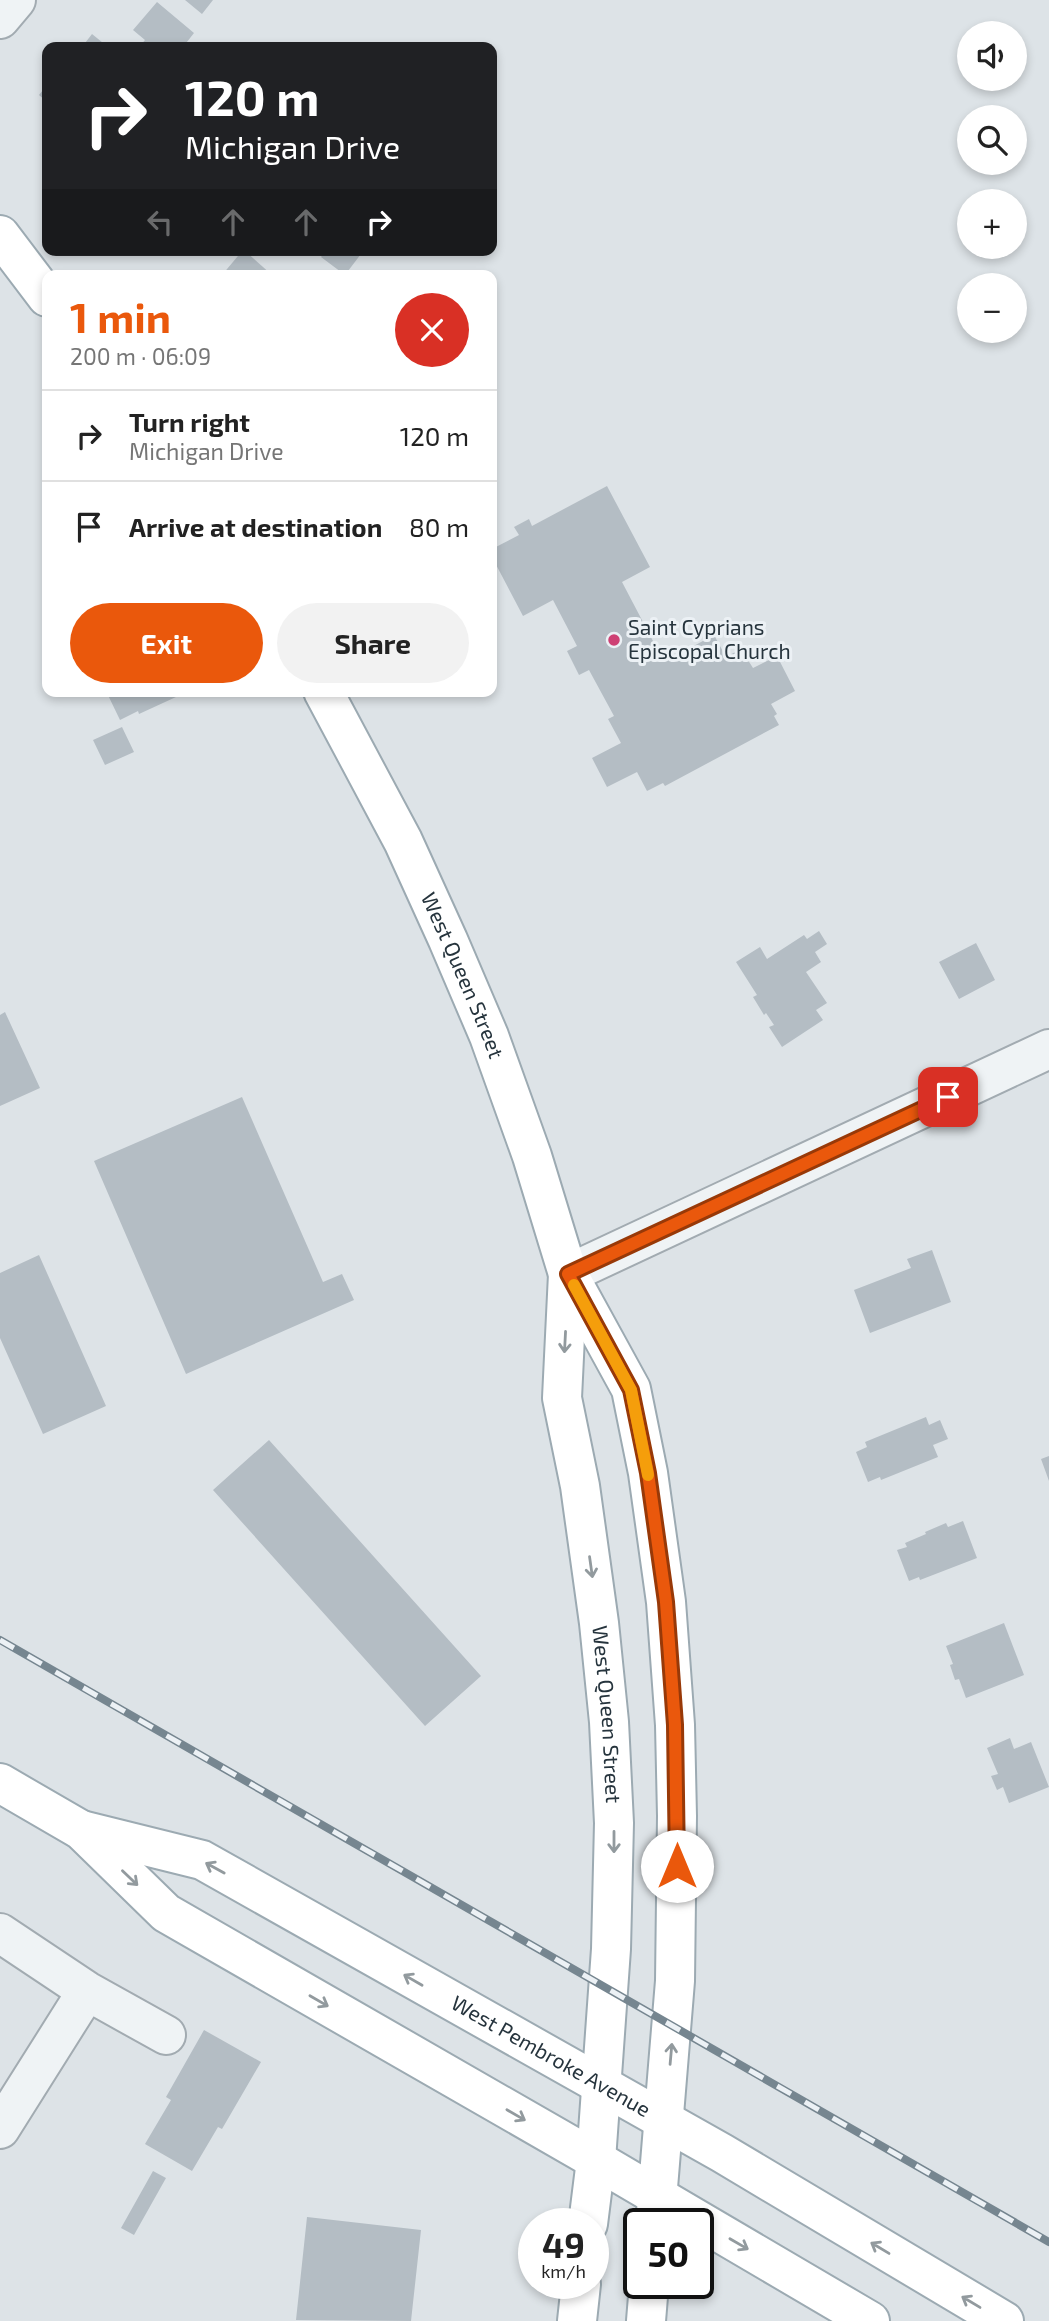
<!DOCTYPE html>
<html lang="en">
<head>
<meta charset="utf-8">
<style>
  :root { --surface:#fff; --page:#f2f2f2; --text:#222; --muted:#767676; --line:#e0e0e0; --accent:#ea580c }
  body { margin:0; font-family:"Exo 2",sans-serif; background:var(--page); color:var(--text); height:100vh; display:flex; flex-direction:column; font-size:26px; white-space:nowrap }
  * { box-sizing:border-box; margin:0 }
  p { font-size:23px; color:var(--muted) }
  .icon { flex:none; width:38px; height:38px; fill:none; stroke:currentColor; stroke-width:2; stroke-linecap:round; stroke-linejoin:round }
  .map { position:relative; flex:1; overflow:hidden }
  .sheet { position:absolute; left:42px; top:270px; width:455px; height:427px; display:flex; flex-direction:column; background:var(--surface); border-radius:14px; box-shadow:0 4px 10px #0003 }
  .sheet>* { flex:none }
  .banner { position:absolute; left:42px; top:42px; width:455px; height:214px; border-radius:14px; box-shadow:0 4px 10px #0003; background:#202124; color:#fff; overflow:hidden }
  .controls { position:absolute; left:957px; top:21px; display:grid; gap:14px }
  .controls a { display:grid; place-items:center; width:70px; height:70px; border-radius:50%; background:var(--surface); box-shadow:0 4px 10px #0003; font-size:35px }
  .speed { position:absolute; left:518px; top:2208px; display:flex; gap:14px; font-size:35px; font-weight:700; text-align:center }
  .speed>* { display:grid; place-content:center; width:91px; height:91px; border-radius:50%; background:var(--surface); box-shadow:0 4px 10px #0003; line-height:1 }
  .speed small { font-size:18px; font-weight:400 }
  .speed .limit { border:4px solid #111; border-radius:10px; background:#fff; color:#111 }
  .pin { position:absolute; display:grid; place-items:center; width:60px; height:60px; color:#fff; margin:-30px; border-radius:14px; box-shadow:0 4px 10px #0006 }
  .me { position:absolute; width:77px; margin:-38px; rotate:0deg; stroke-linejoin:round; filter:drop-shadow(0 0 5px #0008) }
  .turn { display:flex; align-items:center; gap:24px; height:147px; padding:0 28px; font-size:32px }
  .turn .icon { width:91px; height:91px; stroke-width:2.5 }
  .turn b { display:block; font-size:49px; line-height:60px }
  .lanes { display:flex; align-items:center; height:66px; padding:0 28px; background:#0003; justify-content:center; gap:35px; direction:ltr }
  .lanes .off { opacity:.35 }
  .round { display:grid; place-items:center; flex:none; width:74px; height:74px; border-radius:37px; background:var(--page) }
  .headline { display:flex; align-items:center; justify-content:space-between; height:119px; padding:0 28px }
  h1 { font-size:42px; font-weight:700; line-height:52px; color:var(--accent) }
  .cta { display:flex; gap:14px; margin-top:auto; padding:14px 28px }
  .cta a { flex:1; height:80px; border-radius:42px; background:var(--accent); color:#fff; font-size:28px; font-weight:700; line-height:80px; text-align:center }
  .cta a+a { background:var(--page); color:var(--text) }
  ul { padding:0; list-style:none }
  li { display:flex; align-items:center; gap:21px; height:91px; padding:0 28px; border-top:2px solid var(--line) }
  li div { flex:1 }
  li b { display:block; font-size:26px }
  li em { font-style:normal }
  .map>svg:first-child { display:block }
  .building { fill:#b4bdc4 }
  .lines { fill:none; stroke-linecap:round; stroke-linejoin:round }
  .minor-casing { stroke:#a2abb1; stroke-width:42 }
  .major-casing { stroke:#9caab2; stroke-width:42 }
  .minor { stroke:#eff3f5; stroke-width:38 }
  .major { stroke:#fff; stroke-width:38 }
  .rail-casing { stroke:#768690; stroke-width:8 }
  .rail { stroke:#ecf1f5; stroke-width:5; stroke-dasharray:16; stroke-linecap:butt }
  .oneway { stroke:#929a9e }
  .route-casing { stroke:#983908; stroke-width:18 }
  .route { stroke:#ea580c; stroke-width:12 }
  .slow { stroke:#f59e0b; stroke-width:12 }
  .poi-dot { fill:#ce4074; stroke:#ecf1f5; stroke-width:2.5 }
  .labels { text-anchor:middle; stroke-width:6; stroke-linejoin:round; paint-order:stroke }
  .poi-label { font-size:21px; fill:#26343d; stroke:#ecf1f5; text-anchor:start }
  .street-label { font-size:21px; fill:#26343d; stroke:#ecf1f5 }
</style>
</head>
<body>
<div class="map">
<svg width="1049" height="2321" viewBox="0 0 1049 2321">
  <rect width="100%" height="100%" fill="#dde3e7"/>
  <path class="building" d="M185,0H213L202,14Z
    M157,2L194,33L183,47H139L145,40L133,30Z
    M92,34L108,47H82Z
    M47,85V102L39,95Z
    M243,250H244L272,275H222Z
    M326,250H364L345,275L321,257Z
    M607,486L650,567L622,582L664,662L714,635L726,657L739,650L744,658L746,657L753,668L777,656L795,691L771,704L777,714L774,716L779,725L665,786L663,783L647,791L637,772L607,787L592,758L621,743L608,719L614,716L589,670L579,675L567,651L577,646L553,600L523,616L492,557V549L519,535L514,527L529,519L532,526Z
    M106,691H189L139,714L138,711L120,720Z
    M122,727L134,752L105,765L93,740Z
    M819,931L827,944L815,952L821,962L806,972L827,1003L816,1010L823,1020L782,1047L769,1027L774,1025L766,1013L764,1015L753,997L757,995L736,962L760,947L767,959L804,935L807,939Z
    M976,943L995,980L959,999L939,962Z
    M5,1012L40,1088L0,1106V1015Z
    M242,1097L323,1282L342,1274L354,1300L186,1374L94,1161Z
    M932,1250L951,1302L870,1333L854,1290L911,1268L907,1259Z
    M39,1255L106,1406L43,1434L0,1338V1273Z
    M926,1417L929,1425L940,1420L948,1439L933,1445L938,1457L881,1480L880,1477L868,1482L856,1452L867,1447L865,1442Z
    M269,1440L481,1676L425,1726L213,1490Z
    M1049,1456V1481L1041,1459Z
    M963,1521L977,1558L920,1580L919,1577L909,1581L897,1550L907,1547L905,1543L926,1534L925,1532L946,1523L948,1527Z
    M1004,1623L1024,1675L966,1698L959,1679L955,1680L950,1665L953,1664L946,1646Z
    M1010,1738L1014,1749L1031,1742L1049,1787L1009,1803L1003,1787L997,1790L991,1776L998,1774L987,1748Z
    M204,2030L261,2062L222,2129L218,2127L192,2171L145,2144L171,2100L166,2097Z
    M153,2171L166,2178L134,2235L121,2228Z
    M307,2217L421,2230L411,2321L296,2320Z"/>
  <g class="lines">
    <defs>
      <path id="minor" d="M0,19L16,0
        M568,1274L1049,1049
        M0,1933L87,1991L166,2035
        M0,2129L87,1991"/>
      <g id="major">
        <path d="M0,235L47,297"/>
        <path id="s1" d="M323,691L403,841L448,940L489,1036L532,1156L568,1274L631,1389L648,1473L666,1602L675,1725L677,1816L675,1981L655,2224"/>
        <path id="s2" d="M568,1274L562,1398L580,1486L599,1623L609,1722L614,1823L611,1949L596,2160L588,2224"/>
        <path d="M0,1783L81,1830L166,1913L596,2160L870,2321"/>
        <path id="s3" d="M81,1830L202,1860L722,2153L1004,2321"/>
        <path d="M577,2321L581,2284"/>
        <path d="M646,2321L649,2284"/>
      </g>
    </defs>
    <use href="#minor" class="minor-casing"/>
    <use href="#major" class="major-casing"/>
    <use href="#minor" class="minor"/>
    <use href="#major" class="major"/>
    <defs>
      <path id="rail" d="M0,1640L1049,2242"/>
    </defs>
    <use href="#rail" class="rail-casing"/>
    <use href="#rail" class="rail"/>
  </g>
  <defs><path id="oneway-shaft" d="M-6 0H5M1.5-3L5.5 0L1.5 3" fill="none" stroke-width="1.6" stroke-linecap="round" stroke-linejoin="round" transform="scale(1.75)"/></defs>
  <g class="oneway">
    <use href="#oneway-shaft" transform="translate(565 1342) rotate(93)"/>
    <use href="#oneway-shaft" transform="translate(591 1567) rotate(82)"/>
    <use href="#oneway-shaft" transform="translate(614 1842) rotate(90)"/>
    <use href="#oneway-shaft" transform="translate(215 1868) rotate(-151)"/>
    <use href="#oneway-shaft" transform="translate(130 1878) rotate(44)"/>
    <use href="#oneway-shaft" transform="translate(413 1980) rotate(-150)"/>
    <use href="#oneway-shaft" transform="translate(319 2001) rotate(30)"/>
    <use href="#oneway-shaft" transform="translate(671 2054) rotate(-85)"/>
    <use href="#oneway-shaft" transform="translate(516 2115) rotate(30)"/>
    <use href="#oneway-shaft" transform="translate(739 2244) rotate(30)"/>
    <use href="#oneway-shaft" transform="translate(880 2248) rotate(-149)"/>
    <use href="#oneway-shaft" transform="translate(971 2302) rotate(-149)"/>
  </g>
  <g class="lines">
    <defs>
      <path id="route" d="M677,1866L675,1725L666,1602L648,1473L631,1390L568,1274L948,1097"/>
    </defs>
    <use href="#route" class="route-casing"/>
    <use href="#route" class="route"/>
    <path class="slow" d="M574,1285L631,1390L648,1475"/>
  </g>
  <circle class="poi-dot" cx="614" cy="640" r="7"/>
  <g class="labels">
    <g class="poi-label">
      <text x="628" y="635">Saint Cyprians<tspan x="628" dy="24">Episcopal Church</tspan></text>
    </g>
    <g class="street-label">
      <text dy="7" stroke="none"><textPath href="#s1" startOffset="317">West Queen Street</textPath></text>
      <text dy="7" stroke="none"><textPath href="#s2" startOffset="444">West Queen Street</textPath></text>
      <text dy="7" stroke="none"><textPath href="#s3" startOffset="525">West Pembroke Avenue</textPath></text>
    </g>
  </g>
</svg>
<div class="controls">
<a><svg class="icon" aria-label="sound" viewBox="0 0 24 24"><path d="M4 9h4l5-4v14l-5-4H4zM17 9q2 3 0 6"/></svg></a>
<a><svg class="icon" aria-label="search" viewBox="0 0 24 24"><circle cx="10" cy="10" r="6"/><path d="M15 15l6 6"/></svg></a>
<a>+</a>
<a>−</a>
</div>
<div class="speed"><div>49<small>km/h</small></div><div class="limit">50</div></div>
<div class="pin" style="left:948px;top:1097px;background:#d93025"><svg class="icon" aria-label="arrive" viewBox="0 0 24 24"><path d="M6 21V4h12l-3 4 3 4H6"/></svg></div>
<svg class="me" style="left:677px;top:1866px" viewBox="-20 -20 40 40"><circle r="19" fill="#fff"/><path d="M0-13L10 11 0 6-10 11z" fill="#ea580c"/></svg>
<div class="banner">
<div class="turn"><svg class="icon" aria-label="right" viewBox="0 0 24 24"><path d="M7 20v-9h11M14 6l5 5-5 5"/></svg><div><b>120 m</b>Michigan Drive</div></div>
<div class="lanes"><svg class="icon off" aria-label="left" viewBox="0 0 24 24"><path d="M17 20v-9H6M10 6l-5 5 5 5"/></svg><svg class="icon off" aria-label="ahead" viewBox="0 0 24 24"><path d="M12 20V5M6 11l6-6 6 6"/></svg><svg class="icon off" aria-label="ahead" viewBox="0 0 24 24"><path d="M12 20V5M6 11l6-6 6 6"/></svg><svg class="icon" aria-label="right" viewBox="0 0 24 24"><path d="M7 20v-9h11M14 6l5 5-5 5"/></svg></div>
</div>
<section class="sheet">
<div class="headline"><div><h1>1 min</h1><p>200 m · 06:09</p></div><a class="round" style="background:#d93025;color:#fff"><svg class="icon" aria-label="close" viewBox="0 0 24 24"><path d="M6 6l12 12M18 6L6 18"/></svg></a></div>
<ul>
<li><svg class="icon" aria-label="right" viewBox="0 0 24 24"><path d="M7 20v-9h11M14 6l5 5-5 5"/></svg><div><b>Turn right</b><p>Michigan Drive</p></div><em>120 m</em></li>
<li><svg class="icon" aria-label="arrive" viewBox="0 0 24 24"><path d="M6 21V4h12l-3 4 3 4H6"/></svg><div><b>Arrive at destination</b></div><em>80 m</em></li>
</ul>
<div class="cta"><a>Exit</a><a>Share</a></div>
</section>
</div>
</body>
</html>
